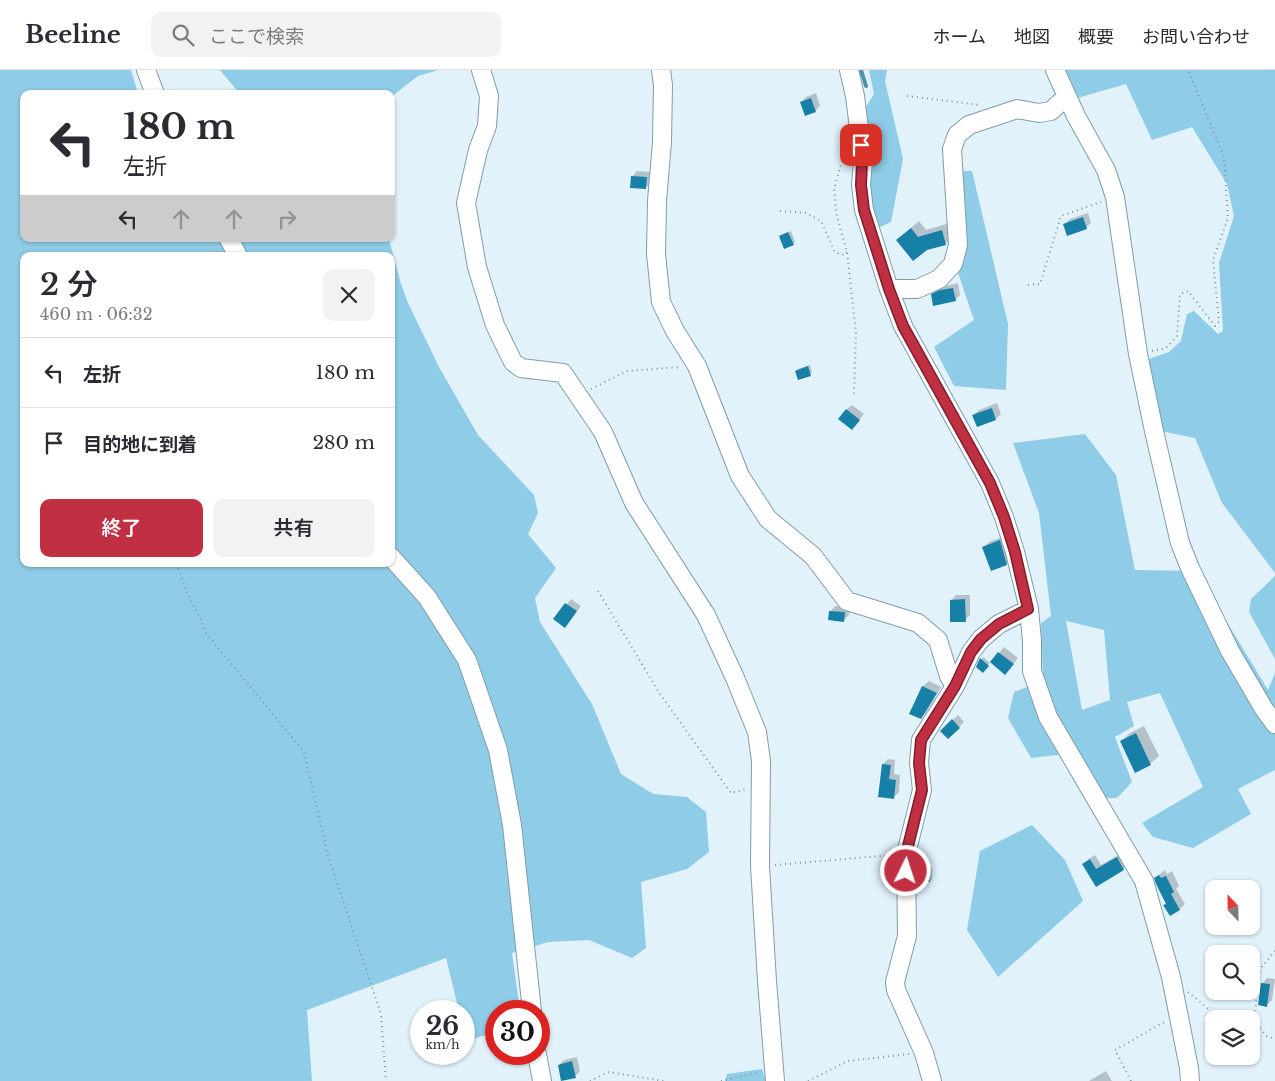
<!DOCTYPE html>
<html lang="ja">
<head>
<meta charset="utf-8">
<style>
  :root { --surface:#fff; --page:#f2f2f3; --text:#2b2b33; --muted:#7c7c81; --line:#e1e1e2; --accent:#c13042 }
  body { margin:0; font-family:"Libre Baskerville","Noto Sans JP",serif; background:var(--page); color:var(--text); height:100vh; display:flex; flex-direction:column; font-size:19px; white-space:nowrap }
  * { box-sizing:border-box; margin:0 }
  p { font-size:16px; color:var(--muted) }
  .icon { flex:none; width:28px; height:28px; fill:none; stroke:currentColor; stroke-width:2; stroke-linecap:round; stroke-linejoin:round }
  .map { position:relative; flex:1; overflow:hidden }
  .details { position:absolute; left:20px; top:182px; width:375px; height:315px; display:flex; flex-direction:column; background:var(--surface); border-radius:10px; box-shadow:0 1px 4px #0004 }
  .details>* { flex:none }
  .hud { position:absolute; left:20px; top:20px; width:375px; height:152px; border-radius:10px; box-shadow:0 1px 4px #0004; background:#fff; color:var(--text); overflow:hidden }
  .needle { width:32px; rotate:338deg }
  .buttons { position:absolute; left:1205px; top:810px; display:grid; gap:10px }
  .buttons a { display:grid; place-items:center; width:55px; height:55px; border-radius:10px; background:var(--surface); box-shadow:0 1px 4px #0004; font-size:25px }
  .speed { position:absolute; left:410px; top:930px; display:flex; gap:10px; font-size:25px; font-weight:700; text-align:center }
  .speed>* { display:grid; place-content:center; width:65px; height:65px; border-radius:50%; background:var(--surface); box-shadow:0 1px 4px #0004; line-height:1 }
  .speed small { font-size:12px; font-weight:400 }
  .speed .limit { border:8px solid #d22; background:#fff; color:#111 }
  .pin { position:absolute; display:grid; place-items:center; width:42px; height:42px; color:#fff; margin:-21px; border-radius:10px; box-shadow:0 2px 8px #0006 }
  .me { position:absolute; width:55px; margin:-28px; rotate:4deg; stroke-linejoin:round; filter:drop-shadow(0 0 4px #0008) }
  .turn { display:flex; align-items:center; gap:18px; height:105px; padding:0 20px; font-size:22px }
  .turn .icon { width:65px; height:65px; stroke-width:2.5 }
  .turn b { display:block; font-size:35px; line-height:42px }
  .lanes { display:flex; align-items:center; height:48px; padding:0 20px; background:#0003; justify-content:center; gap:25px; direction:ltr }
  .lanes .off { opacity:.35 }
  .round { display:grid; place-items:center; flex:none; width:52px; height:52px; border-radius:10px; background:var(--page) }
  .summary { display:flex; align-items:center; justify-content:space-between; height:85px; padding:0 20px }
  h1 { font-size:30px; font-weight:600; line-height:38px }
  .action { display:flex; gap:10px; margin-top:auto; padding:10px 20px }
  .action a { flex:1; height:58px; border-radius:10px; background:var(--accent); color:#fff; font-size:20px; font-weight:600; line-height:58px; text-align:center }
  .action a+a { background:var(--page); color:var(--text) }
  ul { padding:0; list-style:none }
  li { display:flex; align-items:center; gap:15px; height:70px; padding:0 20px; border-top:1px solid var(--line) }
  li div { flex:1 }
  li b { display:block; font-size:19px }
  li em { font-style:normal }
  header { display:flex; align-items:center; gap:30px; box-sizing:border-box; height:70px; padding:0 25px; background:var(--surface); border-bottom:1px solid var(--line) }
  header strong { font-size:24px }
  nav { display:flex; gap:28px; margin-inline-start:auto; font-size:18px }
  .search { width:350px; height:45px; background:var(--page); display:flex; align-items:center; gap:12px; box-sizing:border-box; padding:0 18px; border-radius:10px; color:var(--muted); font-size:19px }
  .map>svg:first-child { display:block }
  .green { fill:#8fcce8; fill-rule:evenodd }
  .shadow { fill:#0003 }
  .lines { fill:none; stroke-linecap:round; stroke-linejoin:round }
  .stream { stroke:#4b90ae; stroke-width:4 }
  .building { fill:#1680a7 }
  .minor-casing { stroke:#819daa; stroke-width:20 }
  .path { stroke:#849299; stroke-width:2; stroke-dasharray:1 4; stroke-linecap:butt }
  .minor { stroke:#fff; stroke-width:18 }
  .route-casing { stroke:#7d1f2b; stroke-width:12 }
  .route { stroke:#c13042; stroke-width:9 }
</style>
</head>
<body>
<header>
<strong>Beeline</strong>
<div class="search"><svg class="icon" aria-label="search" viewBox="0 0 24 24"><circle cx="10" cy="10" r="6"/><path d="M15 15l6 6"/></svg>ここで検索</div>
<nav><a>ホーム</a><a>地図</a><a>概要</a><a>お問い合わせ</a></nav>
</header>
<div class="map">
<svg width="1275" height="1011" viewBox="0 0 1275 1011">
  <rect width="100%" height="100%" fill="#e1f2fb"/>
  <path class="green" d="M0,0H131L138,24H24V169H389L401,214L408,233L439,297L478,365L534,425L538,443L528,464L556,498L535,528L540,552L592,634L621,704L653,724L687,727L706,742L709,782L687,799L641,812L646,878L632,888L589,870L548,872L512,883L520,941H496V962L466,971L464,960V941H459L446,888L307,940L312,1011H0ZM24,186H391V494H24Z
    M220,0H438L418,6L391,27V24H240Z
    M869,0H887L885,11L903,89L891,152L878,158L869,129L873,91L864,40L874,24Z
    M1061,0H1275V503L1222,433L1195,368L1160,361L1146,290L1169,282L1181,271L1187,244L1194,241L1218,264L1223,261L1219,193L1234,146L1227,114L1192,57L1152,70L1126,14L1074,29Z
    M948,101H972L1008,254L1006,320L954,316L934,277L974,250L958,203Z
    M1085,364L1116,405L1135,500L1196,501L1268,620L1275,603V700L1238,719L1251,744L1193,778L1153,767L1142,753L1203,717L1160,623L1127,632L1134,656L1115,667L1132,712L1117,728H1092L1066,684L1031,688L1008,648L1014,622L1043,611L1041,553L1051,546L1039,443L1013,373ZM1066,551L1104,560L1110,630L1082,640Z
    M1275,506V589L1249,542L1251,529Z
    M1032,755L1065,790L1083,831L998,907L967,860L980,781Z
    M762,999L766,1011H725L727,1004Z"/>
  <path class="shadow" d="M816,23L820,36L815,41L801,32L806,27Z
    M637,101L651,102V113L645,118L632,107Z
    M1088,143L1091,153L1086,158L1065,154L1070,149Z
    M919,151L926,160L950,153L953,166L945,174L926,179L906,162Z
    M791,161L795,172L793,174L780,167Z
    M958,213L960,225L955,230L932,225L937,220L946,216Z
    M810,295L812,302L810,304L796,301L798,299Z
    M997,333L1001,344L996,349L978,356L974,345L979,340Z
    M852,335L864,344L857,353L846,340Z
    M1005,466L1012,489L1007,494L984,477L989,472Z
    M956,525H970V545L965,550L951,530Z
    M571,529L581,536L570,551L555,549Z
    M835,536L850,538L849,545L844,550L830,542Z
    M1004,577L1018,588L1010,598L992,592Z
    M983,587L990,593L983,601L977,596Z
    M929,611L941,617L926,643L921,648L911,643L923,616Z
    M958,645L964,652L948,668L942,661Z
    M1144,656L1159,686L1150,694L1121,671L1130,663Z
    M888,689L895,690L894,704L900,705L899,722L893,728L883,694Z
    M1122,783L1129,794L1123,799L1096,815L1084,794L1089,789L1095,785L1101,795Z
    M925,798H932V809L930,811L923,800Z
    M1165,800L1167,804L1172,801L1179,816L1176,819L1185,834L1180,839L1170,845L1165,835L1167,833L1155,808Z
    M1267,908L1275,909L1272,930L1267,935L1262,914Z
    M577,987L580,1001L575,1006L559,995L564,990Z
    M1106,1001L1112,1011H1089Z"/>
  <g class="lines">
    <path class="stream" d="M861,0L866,16"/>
  </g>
  <path class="building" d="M811,28L816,42L805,46L800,32Z
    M631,106L647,107L646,119L630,118Z
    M1083,147L1087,159L1067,166L1063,154Z
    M911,158L918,167L942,160L946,175L927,180L913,191L896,170Z
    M788,162L794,175L784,179L779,166Z
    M953,218L956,231L933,236L931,224L940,220Z
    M808,296L811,306L798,310L795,301Z
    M992,338L996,350L977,357L972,345Z
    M846,339L860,350L852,360L838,349Z
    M1000,470L1007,495L991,501L982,477Z
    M965,529L966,552H950V530Z
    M565,533L577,541L565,558L553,549Z
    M829,541L845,542L844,552L828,550Z
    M998,582L1014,594L1005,605L990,592Z
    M980,588L989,596L983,603L976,597Z
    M922,616L937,623L921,649L909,644Z
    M952,649L960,658L948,669L940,661Z
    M1136,663L1151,695L1135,703L1120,671Z
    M882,694L891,695L889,709L896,710L894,729L878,727Z
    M1117,787L1124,800L1096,817L1082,794L1090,789L1096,799Z
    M922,799L931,800L930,812H921Z
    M1159,805L1161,808L1166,806L1174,822L1171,824L1180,840L1170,846L1163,835L1166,834L1156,814L1154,808Z
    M1261,913L1270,914L1267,937L1258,935Z
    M572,991L576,1008L561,1011L558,995Z"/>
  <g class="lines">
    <defs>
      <path id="minor" d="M146,0L155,24
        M481,0L489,26L487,56L478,80L466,133L477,197L495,255L513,292L521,298L563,303L603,362L634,433L706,545L735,608L757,662L761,691L760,796L767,911L775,1011
        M661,0L663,15L662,72L657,131L656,184L661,232L675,261L697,296L740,406L768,449L813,486L847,531L918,553L938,570L949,606L955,616
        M849,0L855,26L863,91L861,115L864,140L889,219L903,256L990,413L1004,447L1015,482L1029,539L1032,571V601L1048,647L1144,811L1171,907L1189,998L1190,1011
        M1055,0L1076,46L1106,100L1115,127L1138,284L1154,361L1180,473L1190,498L1230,581L1264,639L1275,654
        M229,169L238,186
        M889,219H917L939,209L953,194L958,175L952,79L957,65L969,55L1017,39L1039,43L1051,41L1066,27
        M391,487L427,527L467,590L498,680L512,755L532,941
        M537,984L542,1011
        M932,1011L924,983L896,920L895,912L907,866L906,784L922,720L919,693L921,670L955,616L971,582L981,569L999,554L1029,539"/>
    </defs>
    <use href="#minor" class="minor-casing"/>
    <path class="path" d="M907,26L980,35
      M845,71L844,84L834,119L837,147L847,182L856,263L854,325
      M780,141L806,143L821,151L835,182L842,185L847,182
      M1028,215L1040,214L1061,146L1101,132
      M1152,281L1166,278L1177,266L1180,224L1188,221L1215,256L1219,252L1213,190L1228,148L1224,87L1188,0
      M591,319L627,301L680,297
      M176,494L191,531L199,546L206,563L304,682L328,786L381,944L386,1011
      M598,521L660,624L731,723L746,719
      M775,795L892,785
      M1275,881L1260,899L1254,950L1266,966L1275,969
      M1188,922L1221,949
      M590,1011L609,1002L664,1011
      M721,1011L760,1002
      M808,1011L848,991L909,984
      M1131,1011L1115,980L1166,951"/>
    <use href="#minor" class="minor"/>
  </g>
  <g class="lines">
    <defs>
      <path id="route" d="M861,75L862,91L861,115L864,140L889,219L903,256L990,413L1004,447L1015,482L1028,539L999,554L981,569L971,582L955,616L921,670L919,693L922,720L906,784V801"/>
    </defs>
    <use href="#route" class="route-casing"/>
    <use href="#route" class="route"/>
  </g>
</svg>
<div class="buttons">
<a><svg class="needle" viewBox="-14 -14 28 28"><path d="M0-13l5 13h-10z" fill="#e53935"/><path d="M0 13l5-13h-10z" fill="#7c7c81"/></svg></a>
<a><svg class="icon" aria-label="search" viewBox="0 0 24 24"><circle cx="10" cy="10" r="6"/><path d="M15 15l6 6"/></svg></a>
<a><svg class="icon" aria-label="layers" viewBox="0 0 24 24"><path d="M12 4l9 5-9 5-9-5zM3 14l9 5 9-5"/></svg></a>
</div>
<div class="speed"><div>26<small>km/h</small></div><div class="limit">30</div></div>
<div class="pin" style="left:861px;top:75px;background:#d93025"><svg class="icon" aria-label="arrive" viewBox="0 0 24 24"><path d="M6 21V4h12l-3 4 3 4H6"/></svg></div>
<svg class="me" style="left:906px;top:801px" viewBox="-20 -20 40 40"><circle r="17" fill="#c13042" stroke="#fff" stroke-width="3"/><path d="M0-11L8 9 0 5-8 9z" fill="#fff"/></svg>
<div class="hud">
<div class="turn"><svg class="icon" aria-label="left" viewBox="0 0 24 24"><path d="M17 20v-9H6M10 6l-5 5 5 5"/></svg><div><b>180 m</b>左折</div></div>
<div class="lanes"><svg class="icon" aria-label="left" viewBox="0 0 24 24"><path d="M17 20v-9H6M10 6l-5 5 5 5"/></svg><svg class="icon off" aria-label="ahead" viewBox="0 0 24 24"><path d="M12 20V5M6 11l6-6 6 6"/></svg><svg class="icon off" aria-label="ahead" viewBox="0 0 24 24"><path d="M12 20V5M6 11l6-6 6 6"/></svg><svg class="icon off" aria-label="right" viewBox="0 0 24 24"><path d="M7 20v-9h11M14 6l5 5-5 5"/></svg></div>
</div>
<section class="details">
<div class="summary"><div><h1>2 分</h1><p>460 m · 06:32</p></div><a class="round"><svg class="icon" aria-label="close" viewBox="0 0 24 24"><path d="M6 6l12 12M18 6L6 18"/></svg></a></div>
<ul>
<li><svg class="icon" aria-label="left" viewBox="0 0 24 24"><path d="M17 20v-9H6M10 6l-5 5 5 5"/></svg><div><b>左折</b></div><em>180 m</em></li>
<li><svg class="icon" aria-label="arrive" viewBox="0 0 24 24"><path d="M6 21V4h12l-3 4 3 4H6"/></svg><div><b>目的地に到着</b></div><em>280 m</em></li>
</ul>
<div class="action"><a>終了</a><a>共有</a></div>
</section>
</div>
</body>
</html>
